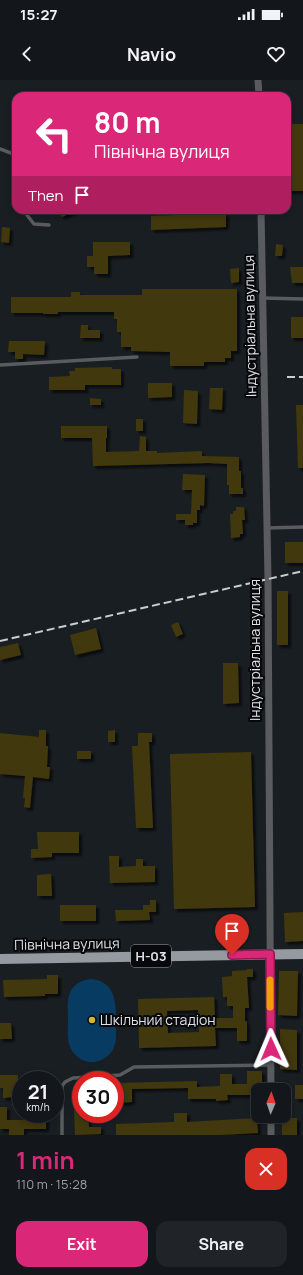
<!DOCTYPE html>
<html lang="en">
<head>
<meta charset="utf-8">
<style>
  :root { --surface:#13161a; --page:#202327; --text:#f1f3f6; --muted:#9d9fa2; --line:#323539; --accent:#db2777 }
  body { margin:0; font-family:Manrope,sans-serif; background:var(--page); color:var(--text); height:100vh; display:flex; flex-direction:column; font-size:15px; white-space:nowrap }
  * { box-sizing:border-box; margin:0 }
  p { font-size:13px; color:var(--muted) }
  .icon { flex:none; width:22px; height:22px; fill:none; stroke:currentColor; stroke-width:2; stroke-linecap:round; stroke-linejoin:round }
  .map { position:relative; height:1055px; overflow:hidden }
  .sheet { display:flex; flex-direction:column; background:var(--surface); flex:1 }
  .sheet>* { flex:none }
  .banner { position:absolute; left:12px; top:12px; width:279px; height:122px; border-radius:12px; box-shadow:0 2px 6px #0003,0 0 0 1px var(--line); background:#db2777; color:#fff; overflow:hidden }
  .needle { width:26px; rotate:2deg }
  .fabs { position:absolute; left:251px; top:1003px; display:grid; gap:8px }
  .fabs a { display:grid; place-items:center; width:40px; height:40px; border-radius:8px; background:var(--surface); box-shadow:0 2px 6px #0003,0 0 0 1px var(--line); font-size:20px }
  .speed { position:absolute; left:12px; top:991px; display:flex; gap:8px; font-size:20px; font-weight:700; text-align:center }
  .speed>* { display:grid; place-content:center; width:52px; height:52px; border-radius:50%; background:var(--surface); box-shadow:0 2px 6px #0003,0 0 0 1px var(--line); line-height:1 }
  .speed small { font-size:10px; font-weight:400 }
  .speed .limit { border:6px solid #d22; background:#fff; color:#111 }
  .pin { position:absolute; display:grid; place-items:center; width:34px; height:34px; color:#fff; margin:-41px -17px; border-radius:50% 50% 50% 0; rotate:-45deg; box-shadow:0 0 4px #0007 }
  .pin .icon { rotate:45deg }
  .me { position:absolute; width:44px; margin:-22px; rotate:359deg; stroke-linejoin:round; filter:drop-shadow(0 0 3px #0008) }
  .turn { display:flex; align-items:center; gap:14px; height:84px; padding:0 16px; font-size:18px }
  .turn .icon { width:52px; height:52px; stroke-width:2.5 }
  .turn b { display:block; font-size:28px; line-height:34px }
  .then { display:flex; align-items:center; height:38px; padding:0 16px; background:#0003; gap:8px; font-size:15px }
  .round { display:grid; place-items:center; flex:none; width:42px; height:42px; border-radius:12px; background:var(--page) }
  .head { display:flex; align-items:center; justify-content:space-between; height:68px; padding:0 16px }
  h1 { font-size:24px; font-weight:700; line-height:30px; color:var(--accent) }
  .action { display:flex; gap:8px; margin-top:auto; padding:8px 16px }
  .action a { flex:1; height:46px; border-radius:12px; background:var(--accent); color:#fff; font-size:16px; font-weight:700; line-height:46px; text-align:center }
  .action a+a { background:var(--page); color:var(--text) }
  .status { display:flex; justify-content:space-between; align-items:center; height:28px; padding:0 20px; background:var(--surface); direction:ltr }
  .status svg { height:11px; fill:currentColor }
  header { display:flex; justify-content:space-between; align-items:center; height:52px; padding:0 16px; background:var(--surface); font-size:18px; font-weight:700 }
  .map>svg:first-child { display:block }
  .green { fill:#083b62 }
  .building { fill:#433809; fill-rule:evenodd; filter:url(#shadow) }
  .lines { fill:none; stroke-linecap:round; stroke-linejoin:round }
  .lane { stroke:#595b5e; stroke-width:3.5 }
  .street { stroke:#595b5e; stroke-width:7 }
  .primary { stroke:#949a9f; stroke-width:10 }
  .rail { stroke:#cacdd1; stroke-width:2; stroke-dasharray:8 4; stroke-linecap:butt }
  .route-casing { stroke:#8e194d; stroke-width:10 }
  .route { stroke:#db2777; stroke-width:7 }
  .slow { stroke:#f59e0b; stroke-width:7 }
  .poi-dot { fill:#d3b635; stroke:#06080a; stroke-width:1.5 }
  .labels { text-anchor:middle; stroke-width:4; stroke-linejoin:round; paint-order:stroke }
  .shield { fill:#06080a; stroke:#9fa1a5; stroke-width:1 }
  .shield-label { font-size:13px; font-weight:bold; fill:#e0e3e7 }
  .street-label { font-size:14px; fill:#e0e3e7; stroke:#06080a }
  .poi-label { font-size:14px; fill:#e0e3e7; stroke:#06080a; text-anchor:start }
</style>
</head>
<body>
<div class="status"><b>15:27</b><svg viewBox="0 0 49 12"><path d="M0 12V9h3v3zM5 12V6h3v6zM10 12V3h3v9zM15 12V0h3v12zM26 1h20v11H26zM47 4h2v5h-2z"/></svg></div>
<header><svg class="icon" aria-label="back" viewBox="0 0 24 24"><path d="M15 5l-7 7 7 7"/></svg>Navio<svg class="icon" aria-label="heart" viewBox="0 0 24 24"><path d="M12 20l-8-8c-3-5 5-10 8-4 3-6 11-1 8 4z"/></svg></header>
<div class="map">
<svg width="303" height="1055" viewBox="0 0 303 1055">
  <defs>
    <filter id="shadow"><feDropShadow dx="3" dy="3" stdDeviation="1" flood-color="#0009"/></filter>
  </defs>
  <rect width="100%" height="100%" fill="#191e23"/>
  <path class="green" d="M91,899C122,902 115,935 116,958C115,968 111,976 101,980C88,986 73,978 69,964C67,956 68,947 68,939C68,930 66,920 71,911C75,903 82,900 91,899Z"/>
  <path class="building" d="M287,44H303V111H287Z
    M65,130H77L62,137L58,132Z
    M226,133V147L151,150V136Z
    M2,147L10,148L9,163L1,162Z
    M93,162H130V175L108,176V194H94V187H87V176H93Z
    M276,164L283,165L282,176H275Z
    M290,187H303V203H292Z
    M239,188V202L231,203L230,189Z
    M142,209H237V271H231V278H225V282H204V286H170V272L131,271V267H121V252H117V239H114V232H58V234H43V233H11V217H71V212H80V215H142Z
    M291,237H303V258H291Z
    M81,245H88V250H100V258H80Z
    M9,261H45L44,275L23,274V279H15V272H8Z
    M112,287V289H121V305H85V310H49V297L70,296L69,291H75V288Z
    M148,303H172V317L148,318Z
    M210,308H223L222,330L209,329Z
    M184,310L198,311L197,344L183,343Z
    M90,318L101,319V325H90Z
    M296,325H303V388H298Z
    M136,339H143V351H136Z
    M61,346H107V358H106V372L139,371L140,356L146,357V371H157V373L202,371V376L239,377V391H241V408H243V414H229V405H227V384L209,383L93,386L92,358H61Z
    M183,394L205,395L204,426L200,425V430H197V443H193V445H185V440H176V434H191L192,410H182Z
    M236,427H244L245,440H242L243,454H240V457L231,458L230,434H233V431H236Z
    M285,462H303V483H285Z
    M277,511H288V565H277Z
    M178,542L183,554L176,557L171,545Z
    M96,548L101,569L75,575L70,555Z
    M18,563L21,575L0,580V567Z
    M223,583H238L239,623L223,624Z
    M39,650H46V666H48L47,687H50L49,699L33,697L30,728L24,727L25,718H23L25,696L0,694V653L39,657Z
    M115,650V662H108V651Z
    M138,653H152V662H149L153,748H136L132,666H138Z
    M77,671H91V679H77Z
    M251,672L255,827L174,829L170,674Z
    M37,752H79V773H52V777L31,778V769H38Z
    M109,776H119V787L136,786V779H143V786H155V802L110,803Z
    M51,794L52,816H37V795Z
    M150,820H156V832H149L150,840L116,841L115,830H143V825H150Z
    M60,825H96V841H60Z
    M303,832V861L285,862L284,833Z
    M247,889H253V897H247L249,928H245V941H247V961H237V948H215L216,966L139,968L138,919L214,917L215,938H233V926H227V917H223L222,897L232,896V891L247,890ZM198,930L199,952L168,953L167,931Z
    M279,891H298L297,936L278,935Z
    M47,895H58V914H45V916L4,917L3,900L47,899Z
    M0,943H11L12,959H0Z
    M280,949L297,950V990L280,989Z
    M247,991H262V1010H258V1015H227L228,1020L216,1021V1019H188V1008L132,1009V1022L115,1023V1003L197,1001V1007L220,1006V994H232V1004H247Z
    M36,992H43V998H36Z
    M0,995H18V1006H15V1017L3,1018V1008H0Z
    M295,1005H303V1019H295Z
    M73,1006H81V1034H88L89,1047H101V1054L75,1055Z
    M0,1027H7V1040H30V1035H46V1049H24V1055H9V1049H0Z
    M174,1033H187V1042L257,1038L258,1053L220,1055H116V1044L174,1042Z
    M290,1038H297V1055H282V1042L290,1041Z"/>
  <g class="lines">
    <path class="lane" d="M0,69L16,75
      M23,130L34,144L49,145
      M262,218L303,219
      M0,285L137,277
      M267,448L303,447
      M62,1055V1006L65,1002L73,998L120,995L134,987L271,985"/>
    <path class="street" d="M258,0L259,16
      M261,130L268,499L271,1010
      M271,1036V1055"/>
    <path class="primary" d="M0,879L303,874"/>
    <path class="rail" d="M287,297H303
      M0,561L303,491"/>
  </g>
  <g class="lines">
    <defs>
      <path id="route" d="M232,875L270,874L271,969"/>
    </defs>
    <use href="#route" class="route-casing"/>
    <use href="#route" class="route"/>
    <path class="slow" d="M270,900V927"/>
  </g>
  <circle class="poi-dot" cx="92" cy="940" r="4"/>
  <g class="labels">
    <rect class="shield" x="131" y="865" width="40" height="22" rx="3"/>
    <g class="shield-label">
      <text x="151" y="881">Н-03</text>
    </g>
    <g class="street-label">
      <text transform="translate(250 246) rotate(-91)" y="5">Індустріальна вулиця</text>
      <text transform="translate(255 570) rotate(-90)" y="5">Індустріальна вулиця</text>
      <text transform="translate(67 864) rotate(-1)" y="5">Північна вулиця</text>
    </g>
    <g class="poi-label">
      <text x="100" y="945">Шкільний стадіон</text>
    </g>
  </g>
</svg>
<div class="fabs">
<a><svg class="needle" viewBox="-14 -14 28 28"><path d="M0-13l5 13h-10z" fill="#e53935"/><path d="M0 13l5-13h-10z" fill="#9d9fa2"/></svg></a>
</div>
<div class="speed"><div>21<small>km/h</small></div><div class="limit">30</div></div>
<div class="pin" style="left:232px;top:875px;background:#d93025"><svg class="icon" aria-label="arrive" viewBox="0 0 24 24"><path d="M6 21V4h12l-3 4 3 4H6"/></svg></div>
<svg class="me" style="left:271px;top:969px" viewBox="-20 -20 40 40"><path d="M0-17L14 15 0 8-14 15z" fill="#db2777" stroke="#fff" stroke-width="4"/></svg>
<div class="banner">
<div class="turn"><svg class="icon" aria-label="left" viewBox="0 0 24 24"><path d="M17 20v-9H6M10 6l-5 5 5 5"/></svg><div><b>80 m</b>Північна вулиця</div></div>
<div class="then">Then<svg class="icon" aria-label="arrive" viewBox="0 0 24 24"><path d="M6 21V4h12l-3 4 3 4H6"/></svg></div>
</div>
</div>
<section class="sheet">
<div class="head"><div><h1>1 min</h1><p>110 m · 15:28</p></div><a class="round" style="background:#d93025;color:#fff"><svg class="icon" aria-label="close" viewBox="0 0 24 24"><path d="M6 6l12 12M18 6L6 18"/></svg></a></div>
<div class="action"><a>Exit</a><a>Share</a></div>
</section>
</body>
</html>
